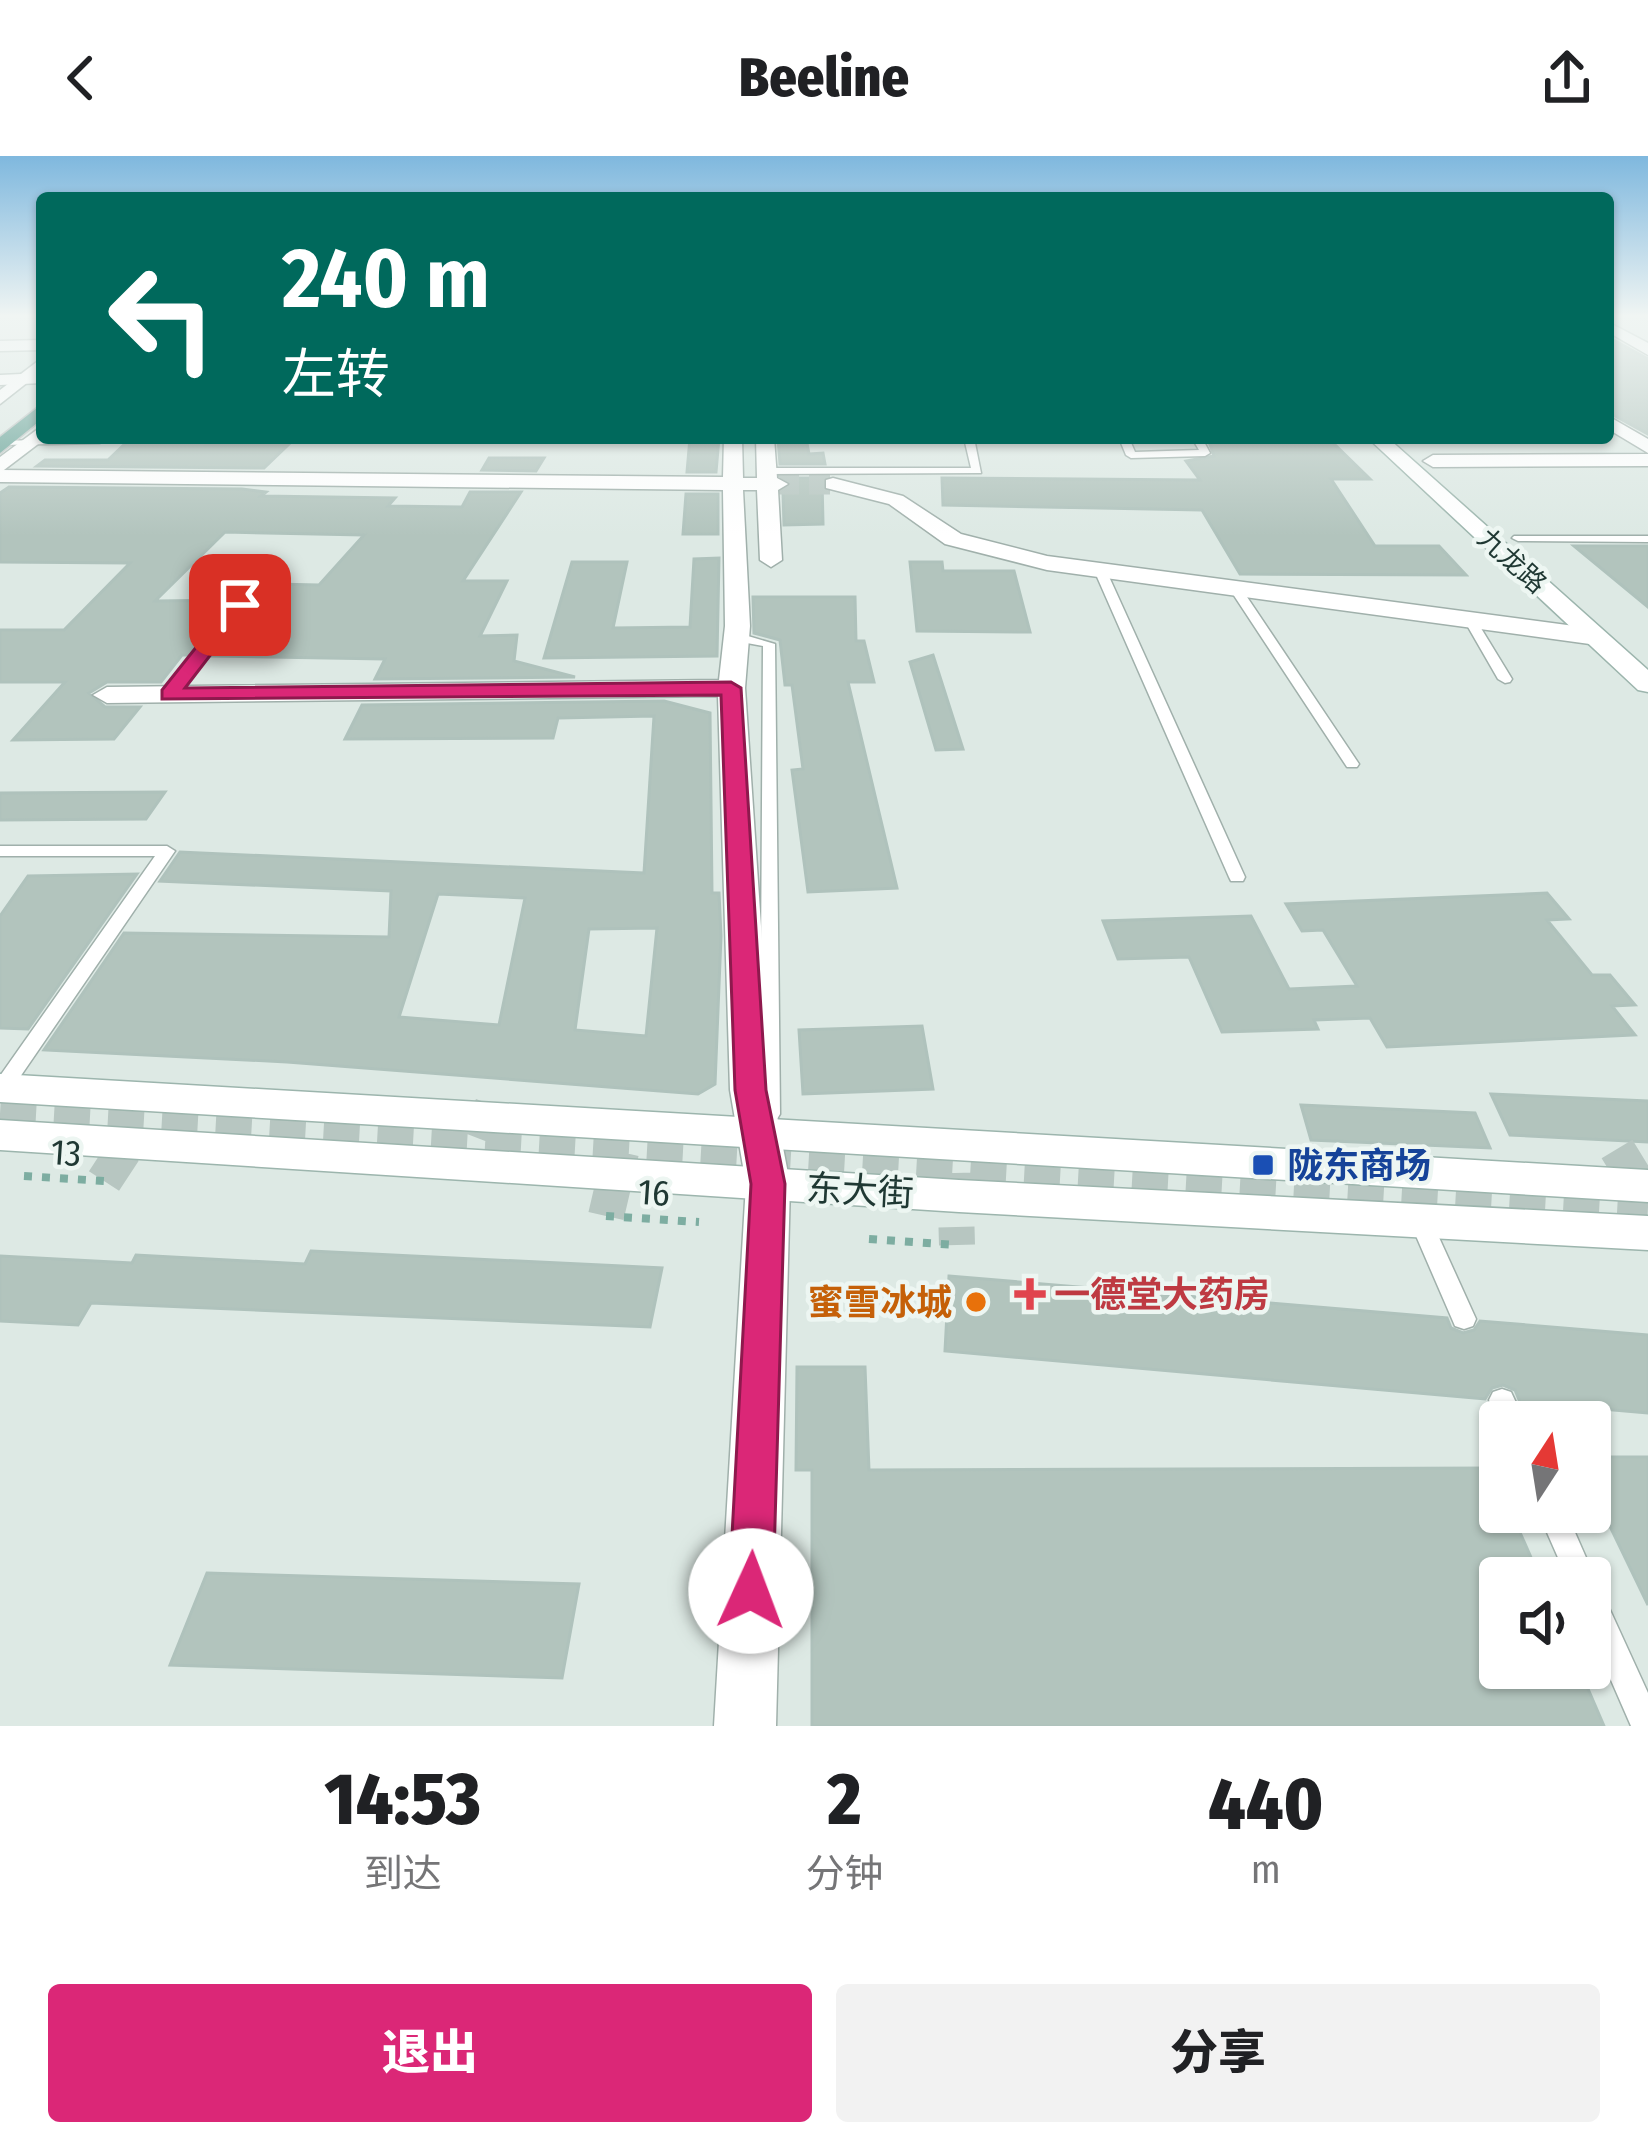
<!DOCTYPE html>
<html lang="zh">
<head>
<meta charset="utf-8">
<style>
  :root { --surface:#fff; --page:#f2f2f2; --text:#202124; --muted:#757577; --accent:#db2777 }
  body { margin:0; font-family:"Fira Sans Condensed","Noto Sans SC",sans-serif; background:var(--page); color:var(--text); height:100vh; display:flex; flex-direction:column; font-size:45px; white-space:nowrap }
  * { box-sizing:border-box; margin:0 }
  p { font-size:39px; color:var(--muted) }
  .icon { flex:none; width:66px; height:66px; fill:none; stroke:currentColor; stroke-width:2; stroke-linecap:round; stroke-linejoin:round }
  .map { position:relative; height:1570px; overflow:hidden }
  .drawer { display:flex; flex-direction:column; background:var(--surface); flex:1 }
  .drawer>* { flex:none }
  .guide { position:absolute; left:36px; top:36px; width:1578px; height:252px; border-radius:12px; box-shadow:0 3px 9px #0004; background:#00695c; color:#fff; overflow:hidden }
  .needle { width:78px; rotate:12deg }
  .controls { position:absolute; left:1479px; top:1245px; display:grid; gap:24px }
  .controls a { display:grid; place-items:center; width:132px; height:132px; border-radius:12px; background:var(--surface); box-shadow:0 3px 9px #0004; font-size:60px }
  .pin { position:absolute; display:grid; place-items:center; width:102px; height:102px; color:#fff; margin:-51px; border-radius:24px; box-shadow:0 6px 18px #0006 }
  .me { position:absolute; width:132px; margin:-66px; rotate:2deg; stroke-linejoin:round; filter:drop-shadow(0 0 9px #0008) }
  .turn { display:flex; align-items:center; gap:42px; height:252px; padding:0 48px; font-size:54px }
  .turn .icon { width:156px; height:156px; stroke-width:2.5 }
  .turn b { display:block; font-size:84px; line-height:102px }
  .eta { display:flex; justify-content:space-evenly; align-items:center; height:204px; text-align:center }
  .eta b { font-size:72px; font-weight:800; line-height:84px }
  .button { display:flex; gap:24px; margin-top:auto; padding:24px 48px }
  .button a { flex:1; height:138px; border-radius:12px; background:var(--accent); color:#fff; font-size:48px; font-weight:800; line-height:138px; text-align:center }
  .button a+a { background:var(--page); color:var(--text) }
  header { display:flex; justify-content:space-between; align-items:center; height:156px; padding:0 48px; background:var(--surface); font-size:54px; font-weight:800 }
  .map>svg:first-child { display:block }
  .building { fill:#b2c4bd; stroke:#afc2bc; stroke-width:3; fill-rule:evenodd }
  .lines { fill:none; stroke-linecap:round; stroke-linejoin:round }
  .pedestrian-tunnel { stroke:#b7c6c1; stroke-width:36; stroke-dasharray:36 18; stroke-linecap:butt }
  .minor-tunnel { stroke:#b7c6c1; stroke-width:21; stroke-dasharray:21 10; stroke-linecap:butt }
  .service-casing { stroke:#a0b0ab; stroke-width:3 }
  .minor-casing { stroke:#a0b0ab; stroke-width:3 }
  .tertiary-casing { stroke:#a0b0ab; stroke-width:3 }
  .secondary-casing { stroke:#9cb5ad; stroke-width:3 }
  .primary-casing { stroke:#bcc3c2; stroke-width:3 }
  .path { stroke:#7dada1; stroke-width:8; stroke-dasharray:8 10; stroke-linecap:butt }
  .service { fill:#fff; fill-rule:evenodd }
  .minor { fill:#fff; fill-rule:evenodd }
  .tertiary { fill:#fff; fill-rule:evenodd }
  .secondary { fill:#fff; fill-rule:evenodd }
  .primary { fill:#619f93; fill-rule:evenodd }
  .route { fill:#db2777; stroke:#8e194d; stroke-width:3 }
  .transit-dot { fill:#1a4fb4; stroke:#edf6f2; stroke-width:4.5 }
  .health-dot { fill:#e0444e; stroke:#edf6f2; stroke-width:4.5 }
  .food-dot { fill:#e8710a; stroke:#edf6f2; stroke-width:4.5 }
  .labels { text-anchor:middle; stroke-width:9; stroke-linejoin:round; paint-order:stroke }
  .far-street-label { font-size:27px; fill:#1f3833; stroke:#edf6f2 }
  .near-street-label { font-size:36px; fill:#1f3833; stroke:#edf6f2 }
  .near-transit-label { font-size:36px; font-weight:bold; fill:#164399; stroke:#edf6f2; text-anchor:start }
  .near-health-label { font-size:36px; font-weight:bold; fill:#be3a42; stroke:#edf6f2; text-anchor:start }
  .near-food-label { font-size:36px; font-weight:bold; fill:#c56008; stroke:#edf6f2; text-anchor:end }
</style>
</head>
<body>
<header><svg class="icon" aria-label="back" viewBox="0 0 24 24"><path d="M15 5l-7 7 7 7"/></svg>Beeline<svg class="icon" aria-label="share" viewBox="0 0 24 24"><path d="M12 15V3M7 8l5-5 5 5M5 13v7h14v-7"/></svg></header>
<div class="map">
<svg width="1648" height="1570" viewBox="0 0 1648 1570">
  <rect width="100%" height="100%" fill="#dde9e4"/>
  <path class="building" d="M1608,181L1648,203V278L1608,256Z
    M131,282H215L207,289H288L264,312L37,310L45,304H108Z
    M690,282H719L716,316H687Z
    M778,282H806L809,298L823,297L825,308H780Z
    M1208,283H1329L1370,323H1331L1375,390H1439L1466,419L1240,418L1202,354L943,349L942,322L1200,324L1186,305L1214,300Z
    M489,302H544L536,315L482,314Z
    M787,322H822L823,368L784,369L783,336L792,329Z
    M9,331L242,333L266,336L261,340L395,342L388,350L462,351L470,336H521L463,425H507L480,480L517,479L514,505L575,521L375,523L385,503L213,500L274,428L319,429L364,379L225,376L155,445L233,444L188,499H182L161,526H107L89,537L105,551H140L114,583L13,584L65,526H0V474H64L130,407L0,406V337Z
    M686,338H718V378H683Z
    M1574,390H1648V451Z
    M719,402L717,500L544,502L572,406H627L613,472L690,471L694,403Z
    M910,406H942L943,415H1014L1030,476L917,475Z
    M753,441H855L856,485H864L874,526H848L897,732L808,736L792,614L803,613L792,529H785L780,484L754,477Z
    M933,499L963,593L936,594L910,506Z
    M664,545L710,557L712,737H719L721,780L715,928L698,938L287,906L44,894L124,777L389,781L391,735L160,725L180,696L644,717L654,560L558,562L553,582L345,583L362,549ZM438,738L525,742L499,869L399,861ZM657,772L646,880L575,874L589,773Z
    M165,636L146,663L0,664V637Z
    M137,718L28,873L0,872V760L28,720Z
    M1547,737L1569,763L1547,764L1592,819H1610L1635,849L1612,850L1635,879L1387,891L1370,862L1314,864L1318,873L1222,876L1189,801L1118,803L1103,765L1251,760L1289,833L1357,830L1323,774L1302,775L1286,748Z
    M922,870L933,933L803,938L799,874Z
    M1491,938L1648,945V986L1510,979Z
    M1301,949L1475,957L1490,992L1311,984Z
    M311,1095L662,1112L650,1171L91,1147L78,1169L0,1165V1100L132,1107L136,1099L305,1108Z
    M949,1120L1447,1162L1451,1172L1463,1177L1474,1174L1480,1165L1648,1179V1257L1520,1246L1515,1234L1503,1229L1492,1232L1485,1243L945,1195Z
    M797,1211H865L869,1314L1493,1312L1500,1329V1356H1511L1540,1422H1500V1512H1579L1604,1570H812V1314H796Z
    M1590,1301H1648V1449L1590,1329Z
    M207,1417L579,1428L562,1522L170,1509Z"/>
  <g class="lines">
    <path class="pedestrian-tunnel" d="M0,958L1648,1051
      M480,983L499,933
      M1617,993L1648,1044
      M955,1017L957,1089
      M104,1025L140,970
      M606,1060L621,996"/>
    <path class="minor-tunnel" d="M778,328H833"/>
    <defs>
      <path id="service" d="M97,282L100,283V287L0,289L4,285Z
        M964,282H974L981,317L767,318L762,315L767,312H971Z
        M1119,282H1129L1135,296L1199,294L1192,282H1202L1210,297L1205,300L1131,302L1126,299Z
        M1514,380H1648V386L1518,385L1512,382Z
        M1096,412L1106,414L1245,721L1243,725H1231L1229,721L1094,414Z
        M260,418L270,420L174,541H164V535Z
        M1231,429H1239L1359,608L1357,611H1347L1229,432Z
        M1466,461L1476,464L1512,523L1510,526L1505,527L1498,523L1464,464Z
        M741,478L775,488L780,958L777,963H763L760,958L763,490L736,485L735,482Z
        M0,690H167L175,695L9,937L2,939L0,920L155,700H0Z
        M1421,1058L1429,1060L1432,1066L1476,1163L1473,1170L1464,1173L1455,1170L1452,1163L1410,1066L1413,1060Z
        M1502,1233L1511,1236L1525,1266H1500V1268L1489,1244L1493,1236Z
        M1538,1356H1566L1595,1422L1592,1429L1600,1432L1648,1537V1570H1631L1590,1476V1422H1567Z"/>
      <path id="minor" d="M1608,166L1648,187V199L1608,176Z
        M42,184V194L0,195V185Z
        M42,217V227L0,229V219Z
        M1608,260L1648,283V297L1608,273Z
        M724,282H742L743,322H757L756,282H774L777,322L788,328L778,334L782,404L771,411L760,404L757,334H743L750,470L745,532L772,934L790,1028L776,1570H714L746,1028L730,934L718,540L107,547L93,539L107,531L719,524L725,470L723,334L0,326V314L723,321Z
        M1648,298V310L1433,311L1423,305L1433,299Z
        M833,322L903,340L961,378L1047,400L1597,473L1610,481L1597,489L1047,414L945,388L889,348L826,332V324Z"/>
      <path id="tertiary" d="M42,202V215L0,248V234Z
        M42,270V282H46L0,317V301Z"/>
      <path id="secondary" d="M1368,282H1388L1648,514V536L1638,534Z
        M0,918L1648,1014V1046L0,946Z
        M0,964L959,1024L1648,1060V1094L959,1056L0,994Z"/>
      <path id="primary" d="M42,248V263L0,297V281Z"/>
    </defs>
    <use href="#service" class="service-casing"/>
    <use href="#minor" class="minor-casing"/>
    <use href="#tertiary" class="tertiary-casing"/>
    <use href="#secondary" class="secondary-casing"/>
    <use href="#primary" class="primary-casing"/>
    <path class="path" d="M24,1020L104,1025
      M606,1060L699,1066
      M869,1083L957,1089"/>
    <use href="#service" class="service"/>
    <use href="#minor" class="minor"/>
    <use href="#tertiary" class="tertiary"/>
    <use href="#secondary" class="secondary"/>
    <use href="#primary" class="primary"/>
  </g>
  <linearGradient id="sky" x2="0" y2="1"><stop stop-color="#7fb8de"/><stop offset="0.42" stop-color="#f0f5f3"/><stop offset="1" stop-color="#f0f5f3" stop-opacity="0"/></linearGradient>
  <rect width="1648" height="380" fill="url(#sky)"/>
  <path class="route" d="M240,444L249,449L185,532L731,526L741,532L766,934L785,1028L773,1435L766,1449L751,1456L735,1449L729,1435L751,1028L735,934L721,539L162,543V534L233,445Z"/>
  <rect class="transit-dot" x="1251" y="997" width="24" height="24" rx="6"/>
  <path class="health-dot" d="M1024 1120h12v12h12v12h-12v12h-12v-12h-12v-12h12z"/>
  <circle class="food-dot" cx="976" cy="1146" r="12"/>
  <g class="labels">
    <g class="far-street-label">
      <text transform="translate(1512 405) rotate(42)" y="9">九龙路</text>
    </g>
    <g class="near-street-label">
      <text transform="translate(66 996) rotate(4)" y="13">13</text>
      <text transform="translate(860 1034) rotate(3)" y="13">东大街</text>
      <text transform="translate(654 1036) rotate(4)" y="13">16</text>
    </g>
    <g class="near-transit-label">
      <text x="1287" y="1022">陇东商场</text>
    </g>
    <g class="near-health-label">
      <text x="1054" y="1151">一德堂大药房</text>
    </g>
    <g class="near-food-label">
      <text x="952" y="1159">蜜雪冰城</text>
    </g>
  </g>
</svg>
<div class="controls">
<a><svg class="needle" viewBox="-14 -14 28 28"><path d="M0-13l5 13h-10z" fill="#e53935"/><path d="M0 13l5-13h-10z" fill="#757577"/></svg></a>
<a><svg class="icon" aria-label="sound" viewBox="0 0 24 24"><path d="M4 9h4l5-4v14l-5-4H4zM17 9q2 3 0 6"/></svg></a>
</div>
<div class="pin" style="left:240px;top:449px;background:#d93025"><svg class="icon" aria-label="arrive" viewBox="0 0 24 24"><path d="M6 21V4h12l-3 4 3 4H6"/></svg></div>
<svg class="me" style="left:751px;top:1435px" viewBox="-20 -20 40 40"><circle r="19" fill="#fff"/><path d="M0-13L10 11 0 6-10 11z" fill="#db2777"/></svg>
<div class="guide">
<div class="turn"><svg class="icon" aria-label="left" viewBox="0 0 24 24"><path d="M17 20v-9H6M10 6l-5 5 5 5"/></svg><div><b>240 m</b>左转</div></div>
</div>
</div>
<section class="drawer">
<div class="eta">
<div><b>14:53</b><p>到达</p></div>
<div><b>2</b><p>分钟</p></div>
<div><b>440</b><p>m</p></div>
</div>
<div class="button"><a>退出</a><a>分享</a></div>
</section>
</body>
</html>
